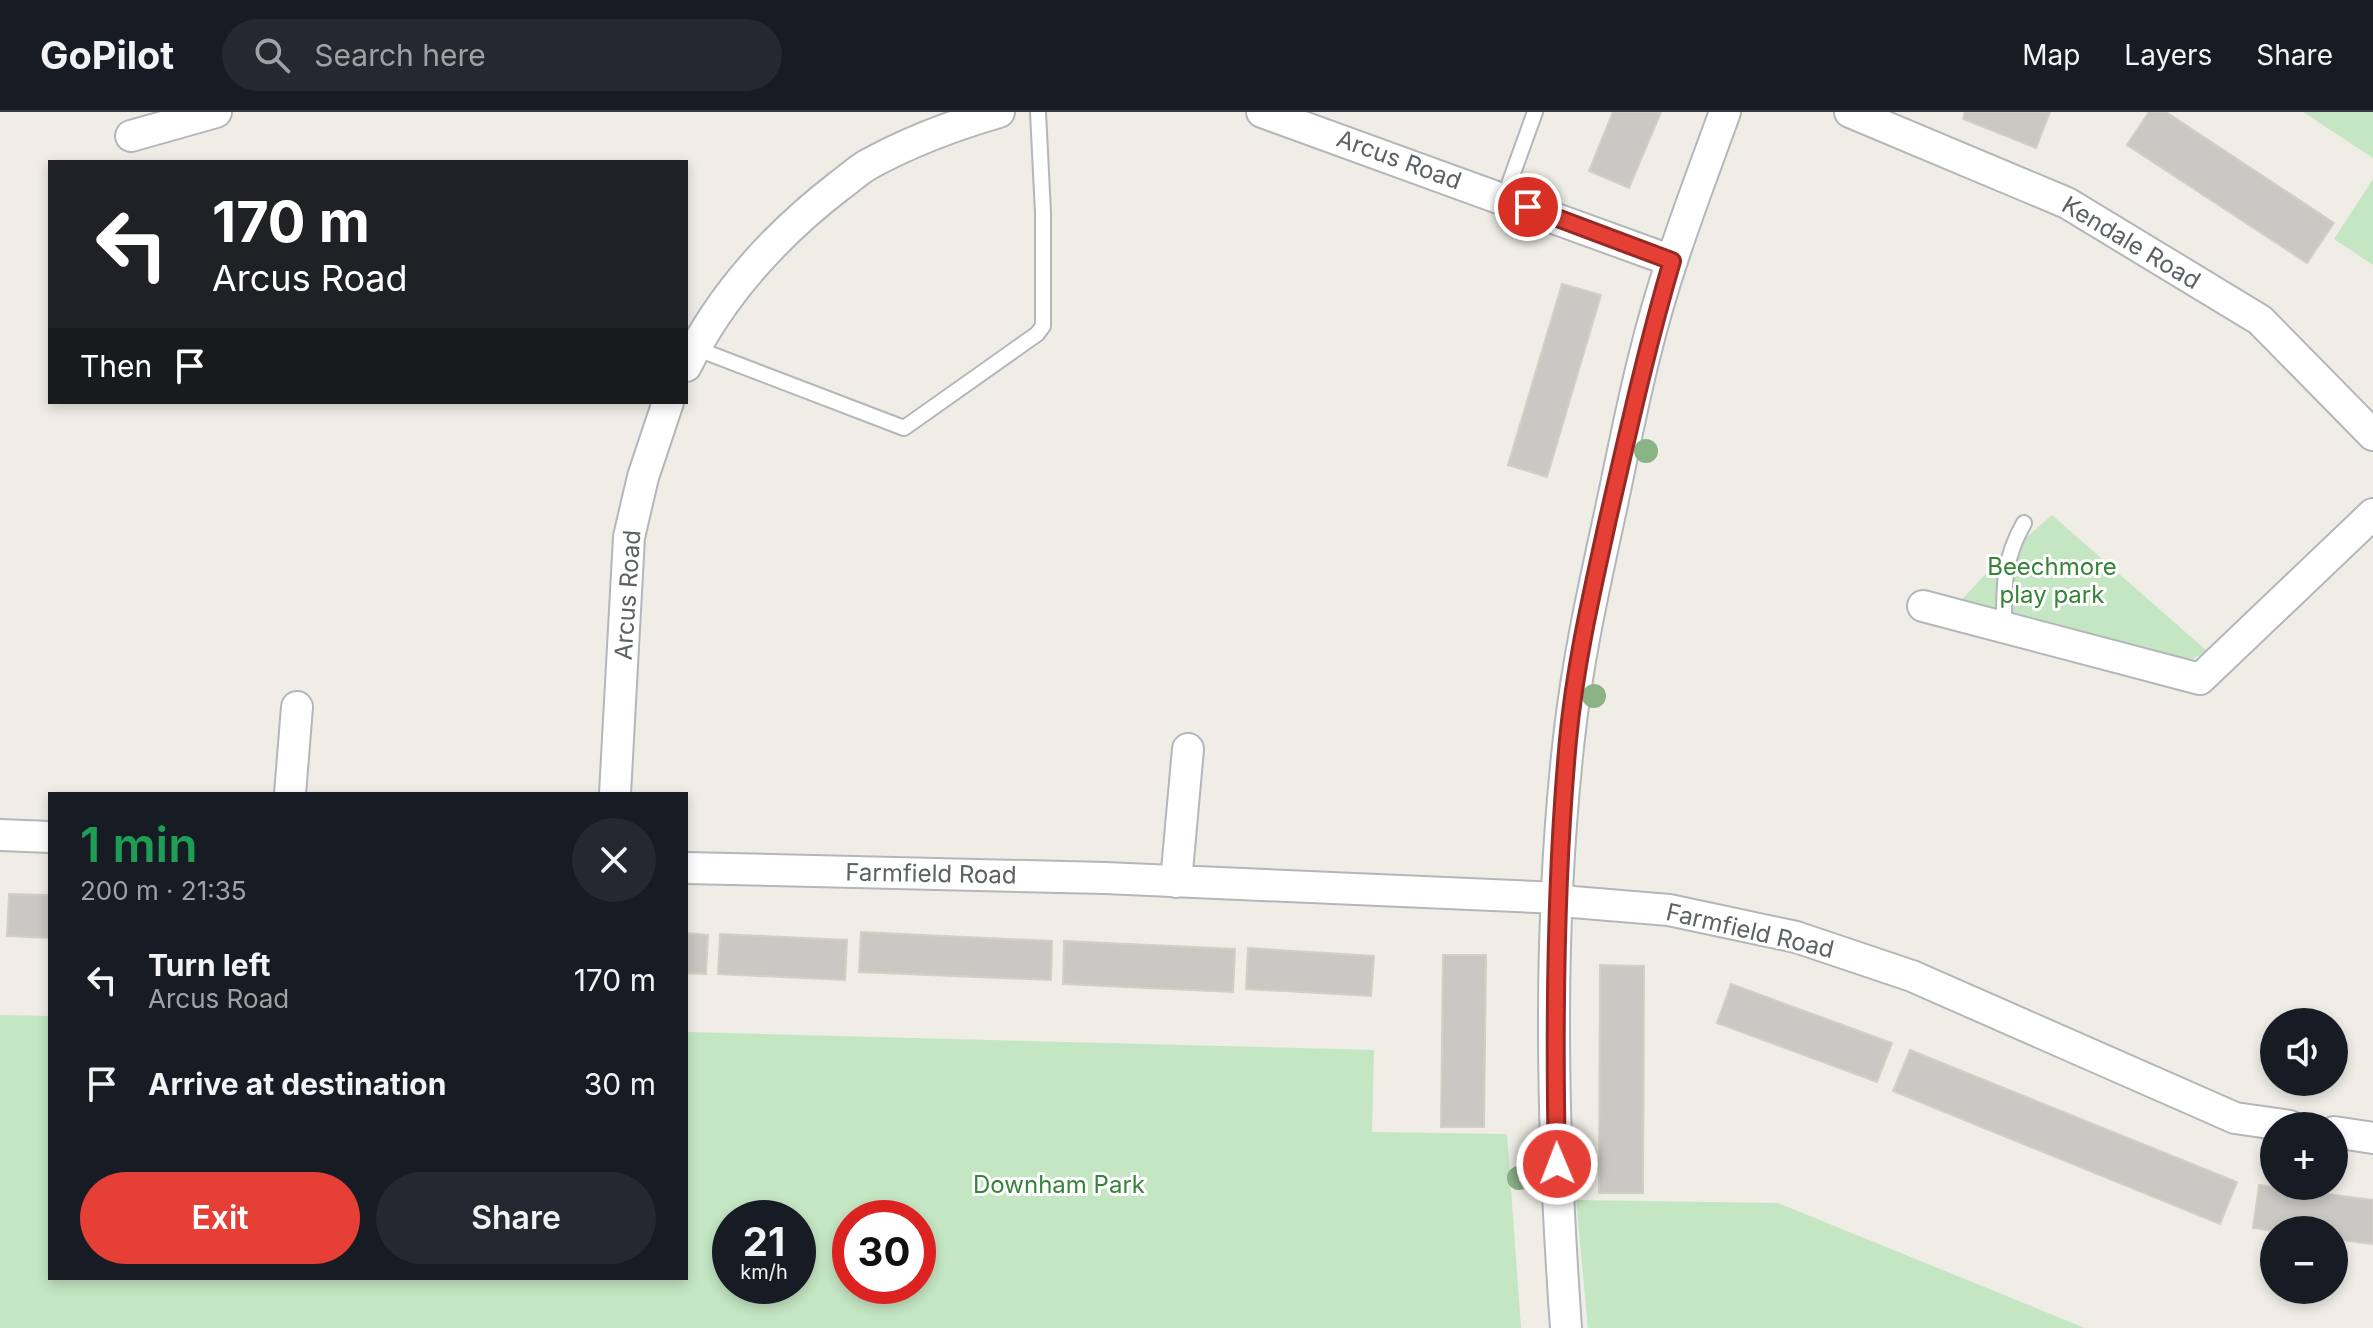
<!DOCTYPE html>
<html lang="en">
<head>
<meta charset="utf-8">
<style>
  :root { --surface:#171b24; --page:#242831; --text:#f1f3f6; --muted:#9ea1a6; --line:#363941; --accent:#e53f36 }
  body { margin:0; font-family:Inter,sans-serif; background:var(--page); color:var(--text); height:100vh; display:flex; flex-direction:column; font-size:30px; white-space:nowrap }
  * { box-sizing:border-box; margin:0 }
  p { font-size:26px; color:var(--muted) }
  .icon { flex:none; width:44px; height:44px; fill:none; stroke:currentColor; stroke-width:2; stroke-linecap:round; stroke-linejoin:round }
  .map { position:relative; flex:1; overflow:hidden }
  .side { position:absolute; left:48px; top:680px; width:640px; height:488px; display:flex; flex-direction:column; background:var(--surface); border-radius:0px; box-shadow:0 4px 12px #0003 }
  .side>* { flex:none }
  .guide { position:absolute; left:48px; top:48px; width:640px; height:244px; border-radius:0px; box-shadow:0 4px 12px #0003; background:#202124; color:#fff; overflow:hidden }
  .fabs { position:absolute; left:2260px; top:896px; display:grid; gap:16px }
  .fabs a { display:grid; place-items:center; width:88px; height:88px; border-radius:50%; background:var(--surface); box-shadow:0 4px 12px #0003; font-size:40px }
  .speed { position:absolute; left:712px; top:1088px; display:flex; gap:16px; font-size:40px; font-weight:700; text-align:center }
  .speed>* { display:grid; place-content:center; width:104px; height:104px; border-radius:50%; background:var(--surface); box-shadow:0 4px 12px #0003; line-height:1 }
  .speed small { font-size:20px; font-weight:400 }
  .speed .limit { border:12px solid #d22; background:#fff; color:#111 }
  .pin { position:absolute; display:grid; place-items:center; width:68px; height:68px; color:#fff; margin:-34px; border:4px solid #fff; border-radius:50%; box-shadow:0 2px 8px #0007 }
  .me { position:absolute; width:88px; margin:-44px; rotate:359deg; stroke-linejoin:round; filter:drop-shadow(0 0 6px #0008) }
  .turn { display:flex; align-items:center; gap:28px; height:168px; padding:0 32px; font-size:36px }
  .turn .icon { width:104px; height:104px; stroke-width:2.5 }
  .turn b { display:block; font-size:56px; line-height:68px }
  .then { display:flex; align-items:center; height:76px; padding:0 32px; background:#0003; gap:16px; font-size:30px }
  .round { display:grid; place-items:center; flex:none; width:84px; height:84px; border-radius:42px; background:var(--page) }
  .head { display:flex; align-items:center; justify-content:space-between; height:136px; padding:0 32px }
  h1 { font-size:48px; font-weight:600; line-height:60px; color:#1e9e55 }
  .primary-button { display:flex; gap:16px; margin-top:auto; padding:16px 32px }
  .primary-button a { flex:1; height:92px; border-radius:48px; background:var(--accent); color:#fff; font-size:32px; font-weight:600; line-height:92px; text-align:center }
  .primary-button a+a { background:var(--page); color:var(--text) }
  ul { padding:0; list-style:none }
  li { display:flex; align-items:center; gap:24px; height:104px; padding:0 32px }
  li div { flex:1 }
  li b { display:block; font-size:30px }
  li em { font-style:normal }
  header { display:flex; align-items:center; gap:48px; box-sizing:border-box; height:112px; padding:0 40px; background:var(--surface); border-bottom:2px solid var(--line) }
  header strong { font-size:38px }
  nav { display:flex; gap:44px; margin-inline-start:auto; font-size:28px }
  .search { width:560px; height:72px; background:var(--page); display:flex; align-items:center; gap:20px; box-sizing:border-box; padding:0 28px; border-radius:44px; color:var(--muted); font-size:30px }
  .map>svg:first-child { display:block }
  .green { fill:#c4e6c3; fill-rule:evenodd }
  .building { fill:#cac8c3; stroke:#d4cfc4; stroke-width:2 }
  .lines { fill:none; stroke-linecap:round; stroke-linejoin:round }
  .lane-casing { stroke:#b3b6ba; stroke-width:18 }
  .street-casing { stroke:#b3b6ba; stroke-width:34 }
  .lane { stroke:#fff; stroke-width:14 }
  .street { stroke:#fff; stroke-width:30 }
  .tree { fill:#8ab386 }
  .route-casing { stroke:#952923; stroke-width:20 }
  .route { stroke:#e53f36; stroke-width:14 }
  .labels { text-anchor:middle; stroke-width:6; stroke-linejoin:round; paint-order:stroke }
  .street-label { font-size:24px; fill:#5d6166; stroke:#fff }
  .park-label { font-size:24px; fill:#378338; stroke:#fff }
</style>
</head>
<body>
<header>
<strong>GoPilot</strong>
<div class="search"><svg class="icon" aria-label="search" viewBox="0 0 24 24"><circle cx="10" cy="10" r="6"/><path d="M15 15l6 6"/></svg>Search here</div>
<nav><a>Map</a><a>Layers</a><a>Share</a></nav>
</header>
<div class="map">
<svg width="2373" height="1216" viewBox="0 0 2373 1216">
  <rect width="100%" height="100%" fill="#efede6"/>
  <path class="green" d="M2303,0H2373V46Z
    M2373,67V153L2334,127Z
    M2052,403L2207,539L2184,552L1955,495L1991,456Z
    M0,903L50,904V1166H686V920L1374,938L1372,1020L1507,1022L1521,1216H0ZM798,1106V1174H730V1106ZM918,1106V1174H850V1106Z
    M1576,1088L1778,1091L2085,1216H1588Z"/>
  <path class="building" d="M1613,0H1661L1629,76L1589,59Z
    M1965,0H2050L2036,36L1963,7Z
    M2149,0H2166L2334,111L2307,151L2127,33Z
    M1562,172L1601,183L1547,365L1508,353Z
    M9,782L50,783V826L7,824Z
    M861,820L1052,829L1051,868L859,860Z
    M686,821L708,823L706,862L686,861Z
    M720,822L847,828L845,868L718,862Z
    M1064,829L1235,837L1233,880L1063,872Z
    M1248,836L1374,844L1371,884L1246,877Z
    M1443,843H1486L1484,1015H1441Z
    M1600,853L1644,854L1643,1081H1599Z
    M1731,872L1892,931L1877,970L1717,911Z
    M1910,938L2237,1070L2220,1112L1893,979Z
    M2259,1073L2373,1088V1132L2334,1127V1118L2274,1119L2253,1116Z"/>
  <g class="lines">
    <defs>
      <path id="lane" d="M1504,86L1535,0
        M695,236L904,316L1037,222L1043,214V101L1038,0
        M2004,515C2004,473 2003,448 2024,411"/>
      <path id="street" d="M1262,0L1672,149
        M1850,0L2067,91L2260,208L2373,323
        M131,24L216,0
        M686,254C721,183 777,122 839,74C849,67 858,58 869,52C909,30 954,13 999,0
        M1923,494L2200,567L2373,402
        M290,682L297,595
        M615,682L629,425L643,365L668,290
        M0,723L50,725
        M686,756L1105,766L1558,786L1573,790L1669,798L1796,825L1912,864L2235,1006L2290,1014
        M1176,770L1188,637
        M2334,1020L2373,1026
        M1566,1216C1552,1020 1547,821 1569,626C1577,552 1593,479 1609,406C1621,351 1631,296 1645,242C1665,159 1696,80 1725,0"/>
    </defs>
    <use href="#lane" class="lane-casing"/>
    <use href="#street" class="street-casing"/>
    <use href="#lane" class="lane"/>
    <use href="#street" class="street"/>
  </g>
  <g class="tree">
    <circle cx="1646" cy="339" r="12"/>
    <circle cx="1594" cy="584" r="12"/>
    <circle cx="1519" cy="1066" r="12"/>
  </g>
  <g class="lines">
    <defs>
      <path id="route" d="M1528,95L1672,149C1647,234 1628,320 1608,407C1592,480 1575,553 1568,628C1555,769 1554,910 1557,1052"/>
    </defs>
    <use href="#route" class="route-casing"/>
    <use href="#route" class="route"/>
  </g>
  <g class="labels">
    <g class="street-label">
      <text transform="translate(1399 48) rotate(20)" y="8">Arcus Road</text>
      <text transform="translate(2131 131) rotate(31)" y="8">Kendale Road</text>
      <text transform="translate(628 483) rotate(-86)" y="8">Arcus Road</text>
      <text transform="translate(931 762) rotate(1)" y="8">Farmfield Road</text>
      <text transform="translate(1750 819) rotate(13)" y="8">Farmfield Road</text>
    </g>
    <g class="park-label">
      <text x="2052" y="463">Beechmore<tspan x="2052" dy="28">play park</tspan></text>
      <text x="1059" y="1081">Downham Park</text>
    </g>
  </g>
</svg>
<div class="fabs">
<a><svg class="icon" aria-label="sound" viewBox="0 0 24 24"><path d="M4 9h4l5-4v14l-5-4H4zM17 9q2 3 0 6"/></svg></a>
<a>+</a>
<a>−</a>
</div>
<div class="speed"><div>21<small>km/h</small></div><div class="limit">30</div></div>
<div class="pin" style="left:1528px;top:95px;background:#d93025"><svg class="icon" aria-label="arrive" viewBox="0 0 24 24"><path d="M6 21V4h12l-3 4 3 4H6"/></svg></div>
<svg class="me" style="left:1557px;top:1052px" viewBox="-20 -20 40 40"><circle r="17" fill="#e53f36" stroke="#fff" stroke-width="3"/><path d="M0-11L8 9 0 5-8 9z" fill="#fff"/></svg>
<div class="guide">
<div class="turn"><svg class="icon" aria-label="left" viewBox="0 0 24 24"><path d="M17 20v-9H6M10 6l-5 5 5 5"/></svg><div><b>170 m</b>Arcus Road</div></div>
<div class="then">Then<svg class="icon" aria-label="arrive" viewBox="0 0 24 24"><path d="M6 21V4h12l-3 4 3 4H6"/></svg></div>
</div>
<section class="side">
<div class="head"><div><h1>1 min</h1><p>200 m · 21:35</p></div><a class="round"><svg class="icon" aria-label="close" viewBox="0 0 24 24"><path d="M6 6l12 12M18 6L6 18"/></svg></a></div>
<ul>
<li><svg class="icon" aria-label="left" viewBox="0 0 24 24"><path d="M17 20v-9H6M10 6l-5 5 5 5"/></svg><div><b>Turn left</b><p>Arcus Road</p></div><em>170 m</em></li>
<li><svg class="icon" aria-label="arrive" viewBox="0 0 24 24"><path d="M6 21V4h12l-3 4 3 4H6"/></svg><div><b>Arrive at destination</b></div><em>30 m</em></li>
</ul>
<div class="primary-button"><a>Exit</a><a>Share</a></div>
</section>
</div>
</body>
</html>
